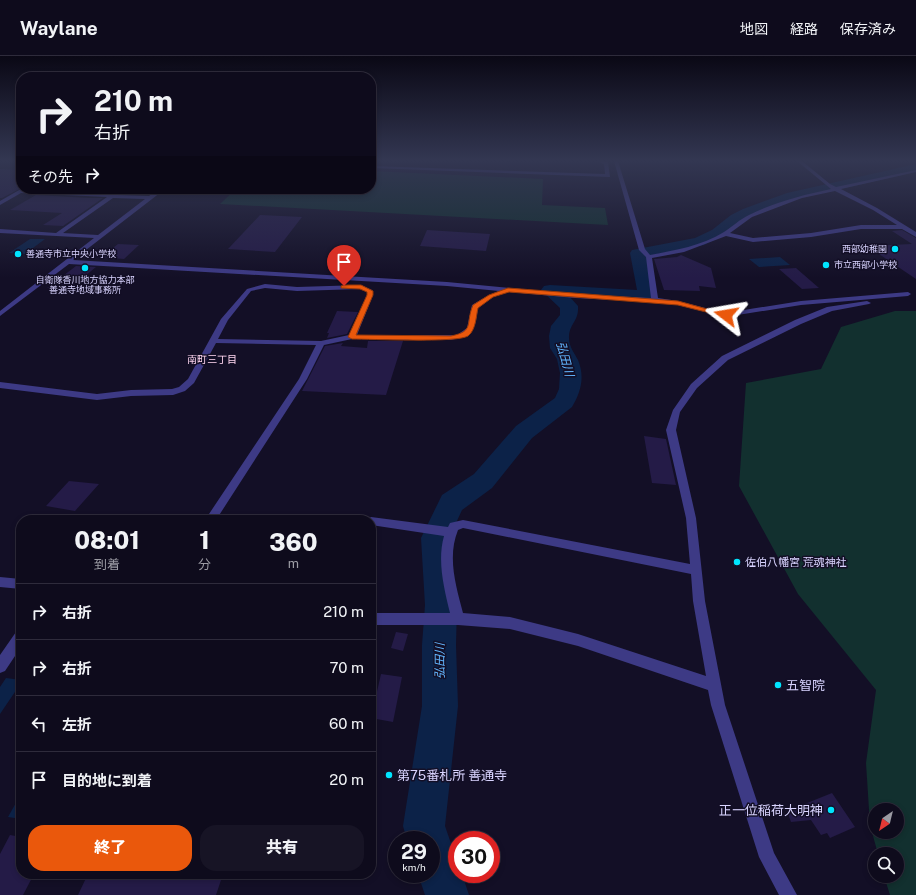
<!DOCTYPE html>
<html lang="ja">
<head>
<meta charset="utf-8">
<style>
  :root { --surface:#0e0b1c; --page:#171425; --text:#f1f3f6; --muted:#9b9ba3; --line:#2e2b3b; --accent:#ea580c }
  body { margin:0; font-family:"Public Sans","Noto Sans JP",sans-serif; background:var(--page); color:var(--text); height:100vh; display:flex; flex-direction:column; font-size:15px; white-space:nowrap }
  * { box-sizing:border-box; margin:0 }
  p { font-size:13px; color:var(--muted) }
  .icon { flex:none; width:22px; height:22px; fill:none; stroke:currentColor; stroke-width:2; stroke-linecap:round; stroke-linejoin:round }
  .map { position:relative; flex:1; overflow:hidden }
  .drawer { position:absolute; left:16px; top:459px; width:360px; height:364px; display:flex; flex-direction:column; background:var(--surface); border-radius:16px; box-shadow:0 2px 6px #0003,0 0 0 1px var(--line) }
  .drawer>* { flex:none }
  .top-card { position:absolute; left:16px; top:16px; width:360px; height:122px; border-radius:16px; box-shadow:0 2px 6px #0003,0 0 0 1px var(--line); background:#0e0b1c; color:var(--text); overflow:hidden }
  .needle { width:26px; rotate:215deg }
  .buttons { position:absolute; left:868px; top:747px; display:grid; gap:8px }
  .buttons a { display:grid; place-items:center; width:36px; height:36px; border-radius:50%; background:var(--surface); box-shadow:0 2px 6px #0003,0 0 0 1px var(--line); font-size:20px }
  .speed { position:absolute; left:388px; top:775px; display:flex; gap:8px; font-size:20px; font-weight:700; text-align:center }
  .speed>* { display:grid; place-content:center; width:52px; height:52px; border-radius:50%; background:var(--surface); box-shadow:0 2px 6px #0003,0 0 0 1px var(--line); line-height:1 }
  .speed small { font-size:10px; font-weight:400 }
  .speed .limit { border:6px solid #d22; background:#fff; color:#111 }
  .pin { position:absolute; display:grid; place-items:center; width:34px; height:34px; color:#fff; margin:-41px -17px; border-radius:50% 50% 50% 0; rotate:-45deg; box-shadow:0 0 4px #0007 }
  .pin .icon { rotate:45deg }
  .me { position:absolute; width:44px; margin:-22px; rotate:284deg; stroke-linejoin:round; filter:drop-shadow(0 0 3px #0008) }
  .turn { display:flex; align-items:center; gap:14px; height:84px; padding:0 12px; font-size:18px }
  .turn .icon { width:52px; height:52px; stroke-width:2.5 }
  .turn b { display:block; font-size:28px; line-height:34px }
  .then { display:flex; align-items:center; height:38px; padding:0 12px; background:#0003; gap:8px; font-size:15px }
  .eta { display:flex; justify-content:space-evenly; align-items:center; height:68px; text-align:center }
  .eta b { font-size:24px; font-weight:800; line-height:28px }
  .action { display:flex; gap:8px; margin-top:auto; padding:8px 12px }
  .action a { flex:1; height:46px; border-radius:16px; background:var(--accent); color:#fff; font-size:16px; font-weight:800; line-height:46px; text-align:center }
  .action a+a { background:var(--page); color:var(--text) }
  ul { padding:0; list-style:none }
  li { display:flex; align-items:center; gap:12px; height:56px; padding:0 12px; border-top:1px solid var(--line) }
  li div { flex:1 }
  li b { display:block; font-size:15px }
  li em { font-style:normal }
  header { display:flex; align-items:center; gap:24px; box-sizing:border-box; height:56px; padding:0 20px; background:var(--surface); border-bottom:1px solid var(--line) }
  header strong { font-size:19px }
  nav { display:flex; gap:22px; margin-inline-start:auto; font-size:14px }
  .map>svg:first-child { display:block }
  .green { fill:#12302f; fill-rule:evenodd }
  .water { fill:#0c2248 }
  .lines { fill:none; stroke-linecap:round; stroke-linejoin:round }
  .river { fill:#0c2248; fill-rule:evenodd }
  .building { fill:#241b47 }
  .minor { fill:#3d3a85; fill-rule:evenodd }
  .route { fill:#ea580c; stroke:#983908 }
  .poi-dot { fill:#00e5ff; stroke:#130f26; stroke-width:1.5 }
  .labels { text-anchor:middle; stroke-width:3; stroke-linejoin:round; paint-order:stroke }
  .far-poi-label { font-size:9px; fill:#d9d4ff; stroke:#130f26; text-anchor:start }
  .far-neighbourhood-label { font-size:10px; fill:#ffd6f0; stroke:#130f26 }
  .poi-label { font-size:11px; fill:#d9d4ff; stroke:#130f26; text-anchor:start }
  .water-label { font-size:12px; font-style:italic; fill:#62b6ff; stroke:#130f26 }
  .near-poi-label { font-size:13px; fill:#d9d4ff; stroke:#130f26; text-anchor:start }
</style>
</head>
<body>
<header>
<strong>Waylane</strong>
<nav><a>地図</a><a>経路</a><a>保存済み</a></nav>
</header>
<div class="map">
<svg width="916" height="839" viewBox="0 0 916 839">
  <rect width="100%" height="100%" fill="#130f26"/>
  <path class="green" d="M371,115L543,123L542,149L605,152L608,169L220,148L236,133H371Z
    M895,255H916V839H890L884,820H897V798H878L870,769L866,707L876,634L798,538L739,430L746,327L821,313L841,271ZM875,754H897V776H875Z"/>
  <path class="water" d="M30,183H45L25,198L9,197Z
    M780,201L790,209L759,211L749,203Z
    M6,622L21,624V627L0,658V631Z
    M21,738V763L8,761Z"/>
  <g class="lines">
    <path class="river" d="M916,108V116L796,143L753,159L741,165L722,180L704,189L647,200L656,240L653,244L647,245L569,240L578,250C579,266 569,267 569,282C569,291 574,296 578,304C585,321 581,336 572,351L532,382L492,432L462,454L449,482L457,549L456,589L458,650L445,770L457,805V818H462L469,839H425L418,818H431V784H407L403,770L422,650V589L425,549L421,482L442,439L474,418L516,370L555,342L559,333L560,317L557,303L550,292L549,280L551,270L560,259V252L541,234L544,230L550,229L637,234L630,197L632,194L695,182L712,174L731,159L743,153L787,137Z"/>
  </g>
  <path class="building" d="M0,113L21,114V132L2,142H0Z
    M36,139L89,142H103L63,170L43,169L62,157L10,154Z
    M260,159L302,161L275,196L228,193Z
    M427,174L490,178L486,195L420,190Z
    M902,174L916,182V223L867,190L912,188L892,175Z
    M118,188L139,189L124,203L102,201Z
    M681,199L711,212L716,232L699,230L700,235L664,234L654,203L677,201Z
    M76,210L96,211L69,233L47,232Z
    M796,212L819,232L802,233L779,213Z
    M337,255L358,256L347,278L327,282L329,277H327Z
    M368,285H403L386,339L302,335L325,290L343,287L341,290L367,292Z
    M644,380L666,383L676,429L652,427Z
    M69,425L99,428L75,455L46,450Z
    M396,576L408,578L403,595L391,592Z
    M381,618L402,621L393,666L371,662Z
    M832,737L855,771L830,782L827,777L821,779L811,764L791,766L787,755Z
    M10,779L21,781V818H34L23,839H0V798Z
    M103,818H172L221,824L216,839H78L87,820L101,822Z"/>
  <g class="lines">
    <path class="minor" d="M596,105L608,106L610,121L371,112V110L605,118L604,108Z
      M614,105H618L645,193L650,199C675,194 702,190 724,176C732,171 740,163 749,159C775,146 803,139 831,133L797,105H802L830,128L836,131L916,114V116L841,133L877,152L916,176V181L902,173H861L811,181L753,186L726,180L684,196L652,202L658,242L678,245L725,257L801,245L908,236L911,238L908,240L801,249L725,261L678,249L655,246L575,242L509,236L493,241L478,252C475,274 474,279 451,284L352,283L324,289L307,323L216,464H205L299,323L316,289L216,287L194,327L185,335L173,339L131,340L97,344L0,332V326L97,338L131,334L172,333L179,331L188,323L221,263L247,233L265,228L297,231L361,229L372,234L373,239L357,279H457L467,272L472,249L489,239L499,235L447,230L69,208L0,260V255L94,182L0,177V173L56,177L107,141L21,137L0,149V145L21,133L111,138L119,133H125L117,139L149,140L159,133H165L73,204L447,226L575,238L651,242L646,201L639,194ZM835,135L873,154L897,169H861L811,177L753,182L730,177L752,161L802,142ZM113,142L145,143L98,179L63,177ZM265,232L297,235L360,233L367,236V239L349,279L321,285L218,283L228,264L251,235Z
      M867,245L871,247L869,248L832,255L801,268L728,304L697,332L680,356L676,374L696,462L705,545L725,649L774,797L797,839H779L759,801L711,649L708,634L578,590L510,573L458,569H371V557H450C444,532 437,505 444,480L371,469V464H366L371,461L448,471L450,467L463,464L690,508L686,462L666,374L673,354L691,328L722,300L795,264L827,251ZM463,472L691,518L693,545L706,620L578,578L510,561L463,557C456,530 447,501 458,474Z
      M0,521L21,523V533L0,531Z
      M21,574V591L5,615L0,617V599L16,576Z"/>
  </g>
  <linearGradient id="sky" x2="0" y2="1"><stop stop-color="#0a0815"/><stop offset="0.47" stop-color="#333752"/><stop offset="1" stop-color="#333752" stop-opacity="0"/></linearGradient>
  <rect width="916" height="222" fill="url(#sky)"/>
  <path class="route" d="M344,229H361L373,235V239L356,279L451,280C475,275 465,268 473,249L489,239L508,232L678,245L729,259L726,261L678,249L509,236L493,241L478,252C476,260 476,274 468,280C458,287 370,283 352,283L348,281L367,239V236L360,233L341,232V230Z"/>
  <g class="poi-dot">
    <circle cx="895" cy="193" r="4"/>
    <circle cx="18" cy="198" r="4"/>
    <circle cx="826" cy="209" r="4"/>
    <circle cx="85" cy="212" r="4"/>
    <circle cx="737" cy="506" r="4"/>
    <circle cx="778" cy="629" r="4"/>
    <circle cx="389" cy="719" r="4"/>
    <circle cx="831" cy="754" r="4"/>
  </g>
  <g class="labels">
    <g class="far-poi-label">
      <text x="887" y="196" text-anchor="end">西部幼稚園</text>
      <text x="26" y="201">善通寺市立中央小学校</text>
      <text x="834" y="212">市立西部小学校</text>
      <text x="85" y="227" text-anchor="middle">自衛隊香川地方協力本部<tspan x="85" dy="10">善通寺地域事務所</tspan></text>
    </g>
    <g class="far-neighbourhood-label">
      <text x="212" y="307">南町三丁目</text>
    </g>
    <g class="poi-label">
      <text x="745" y="510">佐伯八幡宮 荒魂神社</text>
    </g>
    <g class="water-label">
      <text transform="translate(565 303) rotate(75)" y="4">弘田川</text>
      <text transform="translate(440 605) rotate(-90)" y="4">弘田川</text>
    </g>
    <g class="near-poi-label">
      <text x="786" y="634">五智院</text>
      <text x="397" y="724">第75番札所 善通寺</text>
      <text x="823" y="759" text-anchor="end">正一位稲荷大明神</text>
    </g>
  </g>
</svg>
<div class="buttons">
<a><svg class="needle" viewBox="-14 -14 28 28"><path d="M0-13l5 13h-10z" fill="#e53935"/><path d="M0 13l5-13h-10z" fill="#9b9ba3"/></svg></a>
<a><svg class="icon" aria-label="search" viewBox="0 0 24 24"><circle cx="10" cy="10" r="6"/><path d="M15 15l6 6"/></svg></a>
</div>
<div class="speed"><div>29<small>km/h</small></div><div class="limit">30</div></div>
<div class="pin" style="left:344px;top:230px;background:#d93025"><svg class="icon" aria-label="arrive" viewBox="0 0 24 24"><path d="M6 21V4h12l-3 4 3 4H6"/></svg></div>
<svg class="me" style="left:726px;top:259px" viewBox="-20 -20 40 40"><path d="M0-17L14 15 0 8-14 15z" fill="#ea580c" stroke="#fff" stroke-width="4"/></svg>
<div class="top-card">
<div class="turn"><svg class="icon" aria-label="right" viewBox="0 0 24 24"><path d="M7 20v-9h11M14 6l5 5-5 5"/></svg><div><b>210 m</b>右折</div></div>
<div class="then">その先<svg class="icon" aria-label="right" viewBox="0 0 24 24"><path d="M7 20v-9h11M14 6l5 5-5 5"/></svg></div>
</div>
<section class="drawer">
<div class="eta">
<div><b>08:01</b><p>到着</p></div>
<div><b>1</b><p>分</p></div>
<div><b>360</b><p>m</p></div>
</div>
<ul>
<li><svg class="icon" aria-label="right" viewBox="0 0 24 24"><path d="M7 20v-9h11M14 6l5 5-5 5"/></svg><div><b>右折</b></div><em>210 m</em></li>
<li><svg class="icon" aria-label="right" viewBox="0 0 24 24"><path d="M7 20v-9h11M14 6l5 5-5 5"/></svg><div><b>右折</b></div><em>70 m</em></li>
<li><svg class="icon" aria-label="left" viewBox="0 0 24 24"><path d="M17 20v-9H6M10 6l-5 5 5 5"/></svg><div><b>左折</b></div><em>60 m</em></li>
<li><svg class="icon" aria-label="arrive" viewBox="0 0 24 24"><path d="M6 21V4h12l-3 4 3 4H6"/></svg><div><b>目的地に到着</b></div><em>20 m</em></li>
</ul>
<div class="action"><a>終了</a><a>共有</a></div>
</section>
</div>
</body>
</html>
